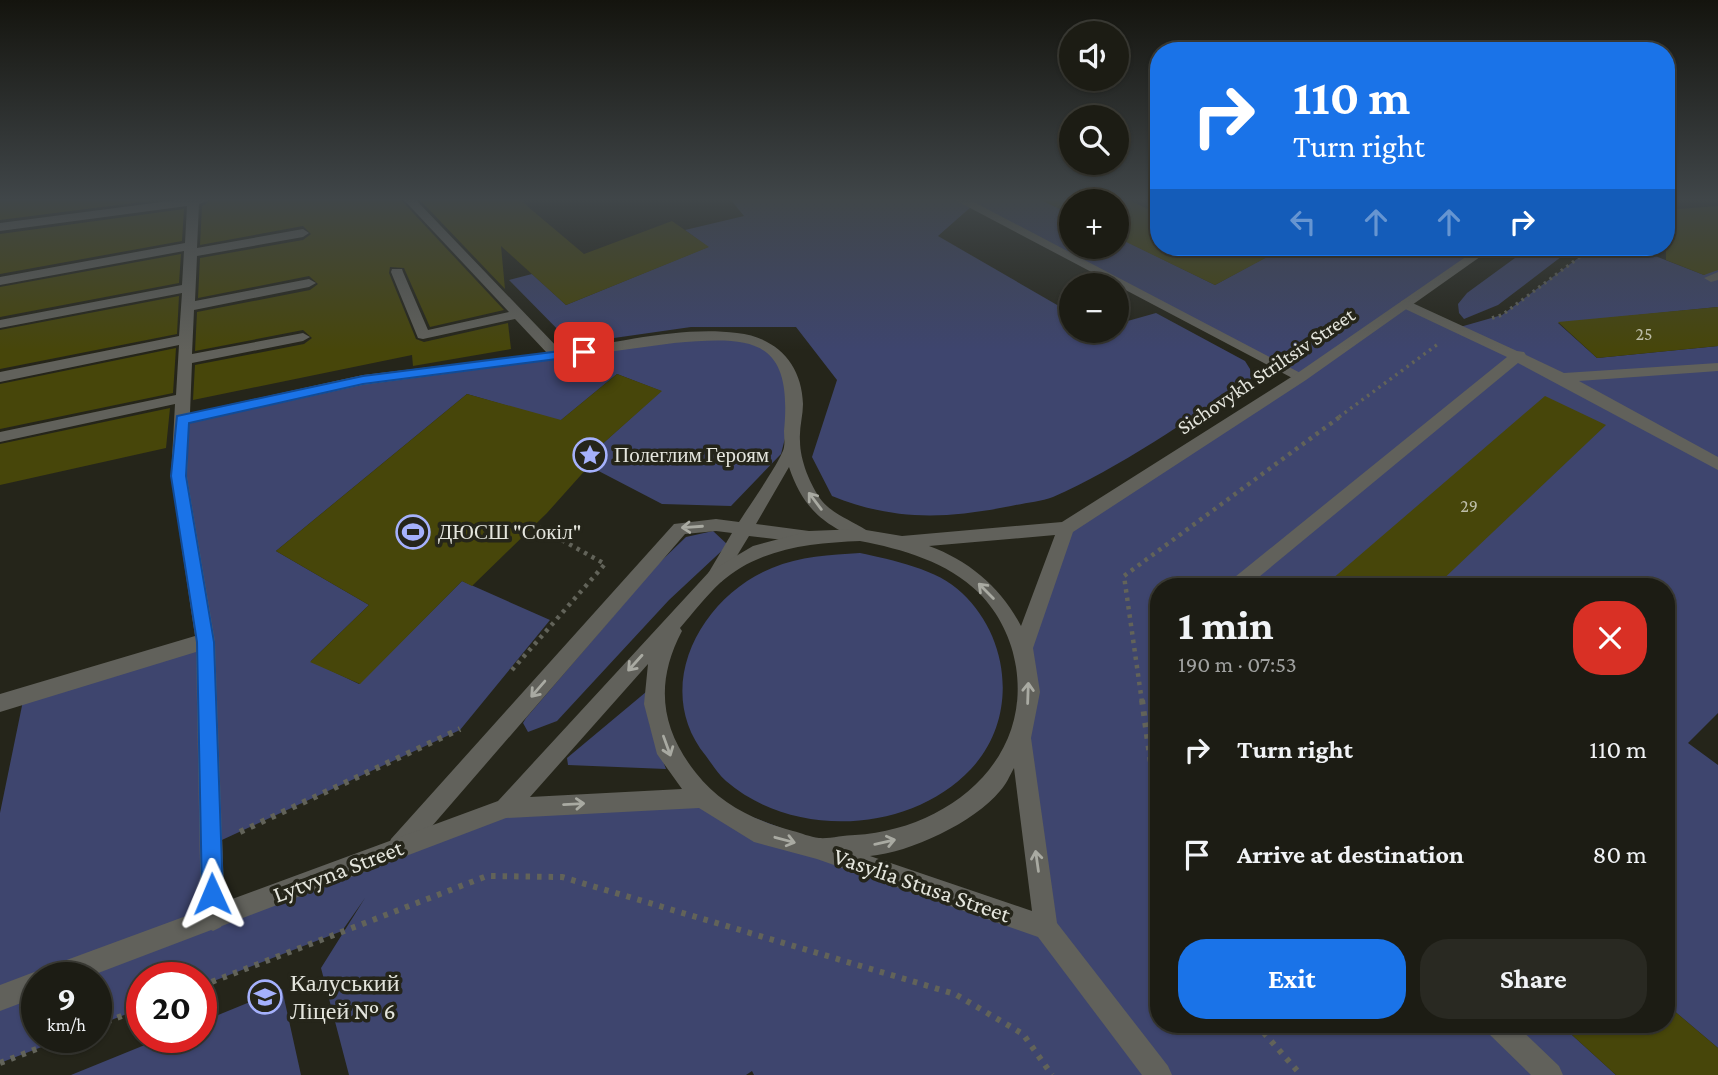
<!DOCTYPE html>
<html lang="en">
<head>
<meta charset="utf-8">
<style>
  :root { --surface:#1c1c14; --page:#292922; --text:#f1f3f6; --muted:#a0a1a0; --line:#3a3a34; --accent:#1a73e8 }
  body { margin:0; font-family:"Crimson Pro",serif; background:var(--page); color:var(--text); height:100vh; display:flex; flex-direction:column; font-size:26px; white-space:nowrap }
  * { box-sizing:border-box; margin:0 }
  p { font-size:23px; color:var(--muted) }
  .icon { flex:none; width:38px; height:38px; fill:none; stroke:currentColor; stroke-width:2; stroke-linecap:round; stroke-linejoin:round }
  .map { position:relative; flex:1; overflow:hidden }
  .details { position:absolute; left:1150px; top:578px; width:525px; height:455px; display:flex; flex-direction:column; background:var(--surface); border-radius:28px; box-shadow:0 2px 5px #0004,0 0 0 2px var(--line) }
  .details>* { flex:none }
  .hud { position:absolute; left:1150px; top:42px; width:525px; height:214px; border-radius:28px; box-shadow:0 2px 5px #0004,0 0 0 2px var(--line); background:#1a73e8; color:#fff; overflow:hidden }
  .buttons { position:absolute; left:1059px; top:21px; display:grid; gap:14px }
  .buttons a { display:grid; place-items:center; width:70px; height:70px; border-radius:50%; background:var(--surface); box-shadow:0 2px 5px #0004,0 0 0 2px var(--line); font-size:35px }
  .speed { position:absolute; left:21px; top:962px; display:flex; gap:14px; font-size:35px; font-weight:700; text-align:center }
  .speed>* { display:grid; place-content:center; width:91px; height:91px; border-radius:50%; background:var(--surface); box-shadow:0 2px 5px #0004,0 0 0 2px var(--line); line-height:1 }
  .speed small { font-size:18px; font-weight:400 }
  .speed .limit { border:10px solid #d22; background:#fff; color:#111 }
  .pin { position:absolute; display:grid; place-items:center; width:60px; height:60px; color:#fff; margin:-30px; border-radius:14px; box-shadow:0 4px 10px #0006 }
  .me { position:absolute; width:77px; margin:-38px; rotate:359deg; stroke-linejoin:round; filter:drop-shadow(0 0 5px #0008) }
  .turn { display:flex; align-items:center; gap:24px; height:147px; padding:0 28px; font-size:32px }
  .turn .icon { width:91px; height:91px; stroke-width:2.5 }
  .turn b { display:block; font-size:49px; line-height:60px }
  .lanes { display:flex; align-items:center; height:66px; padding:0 28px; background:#0003; justify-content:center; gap:35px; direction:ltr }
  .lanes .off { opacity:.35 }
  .round { display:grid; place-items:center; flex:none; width:74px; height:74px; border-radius:28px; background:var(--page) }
  .summary { display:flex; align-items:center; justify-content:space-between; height:119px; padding:0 28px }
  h1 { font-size:42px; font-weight:700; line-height:52px }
  .cta { display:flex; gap:14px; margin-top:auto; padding:14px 28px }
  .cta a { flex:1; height:80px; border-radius:28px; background:var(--accent); color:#fff; font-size:28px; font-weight:700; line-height:80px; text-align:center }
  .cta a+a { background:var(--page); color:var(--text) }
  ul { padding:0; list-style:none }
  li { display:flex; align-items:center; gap:21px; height:105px; padding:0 28px }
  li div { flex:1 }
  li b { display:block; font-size:26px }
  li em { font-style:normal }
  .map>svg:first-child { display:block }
  .green { fill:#3e456e }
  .building { fill:#47460a }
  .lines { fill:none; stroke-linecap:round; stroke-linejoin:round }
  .path-far2 { stroke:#626359; stroke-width:3.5; stroke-dasharray:2.5 4.5; stroke-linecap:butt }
  .path-far1 { stroke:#626359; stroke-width:4.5; stroke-dasharray:3.5 5; stroke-linecap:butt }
  .path { stroke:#626359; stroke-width:6; stroke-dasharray:4.5 7; stroke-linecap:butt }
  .service { fill:#61615b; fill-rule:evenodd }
  .minor { fill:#61615b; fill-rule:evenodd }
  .oneway { stroke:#a9aaa2 }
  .route { fill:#1a73e8; stroke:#114b97; stroke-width:2 }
  .labels { text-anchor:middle; stroke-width:7; stroke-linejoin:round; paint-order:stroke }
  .number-label { font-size:18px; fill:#bdbda8 }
  .street-label { font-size:21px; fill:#e4e5dd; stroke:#25251a }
  .poi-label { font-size:21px; fill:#e4e5dd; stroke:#25251a; text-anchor:start }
  .near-street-label { font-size:24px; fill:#e4e5dd; stroke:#25251a }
  .near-poi-label { font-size:24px; fill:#e4e5dd; stroke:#25251a; text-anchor:start }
</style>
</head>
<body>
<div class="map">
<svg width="1718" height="1075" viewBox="0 0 1718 1075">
  <rect width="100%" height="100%" fill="#25251a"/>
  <path class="green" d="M731,200H1041L1071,214V247H1116L1117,237L1215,285L1285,247H1488L1407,304L1460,327L1502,315L1593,247H1632L1704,275L1718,265V307L1558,323L1597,358L1718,346V713L1688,743L1718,765V1048L1666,1004V586H1158V1024H1560L1616,1075H754L752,1071L746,1075H349L321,968L365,898L342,931L201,986V978H142V1008L96,1026V978H37V1038H65L0,1063V813L24,696L205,641L179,476L182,420L363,380L635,345L737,337L776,351L795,399L781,454L731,506L662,504L589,466L590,455L661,391L617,374L560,421L467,394L276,551L369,605L311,661L359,684L462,581L550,620L460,730L211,845L213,916L506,808L702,798L1046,928L1023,648L1066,528L1297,376L972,206L938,236L1071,313V331H1116L1117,324L1156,313L1245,361L1250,369L1251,379C1190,418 1118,469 1053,497C1040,502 1024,503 1011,506C946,519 894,521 832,496L812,457L837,380L796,327H691L572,344L509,280L532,274L566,305L708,247L685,230L744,216Z
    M1530,247H1574L1498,305L1464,319L1459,313L1458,304L1467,293Z
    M713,531L728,545L669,600L557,721L528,732L523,723L526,718L657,565L686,537Z
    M860,553C892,560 938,569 962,593C1011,639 1018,719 971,769C910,834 793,839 726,781C718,774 712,764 706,756C651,689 700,597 772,568C800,556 830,555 860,553Z
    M646,692L650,726L666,769L568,765L567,758Z
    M282,989L301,1075H71L162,1038H201V1022Z"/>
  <path class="building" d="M0,200H157L0,220Z
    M212,200H401L504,310L430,327L404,268L390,267L389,273L416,339L424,342L508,323L511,349L413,366L412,355L193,400L195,365L304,344L312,338L303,330L195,351L197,312L310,290L318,284L309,276L198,298L200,258L303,240L311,234L303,226L200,245L202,206Z
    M420,200H520L584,254L672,221L709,247L566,305L501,246L505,289Z
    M1041,200H1129L1158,214V247H1286L1215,285L1116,237V201H1071V214Z
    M1718,206V270L1704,275L1666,260V210Z
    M184,209L182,241L0,274V234Z
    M181,254L179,283L0,317V287Z
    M179,296L177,334L0,369V330Z
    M1718,307V346L1597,358L1558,322Z
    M176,348L173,393L0,429V384Z
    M617,374L662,391L590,455L589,466L547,513L472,586L462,581L360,684L310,662L369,605L276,551L467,394L561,420Z
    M1545,396L1606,425L1436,586H1324Z
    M170,408L166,448L0,485V444Z
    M1666,1004L1718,1048V1075H1616L1560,1024H1666Z"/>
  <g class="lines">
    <path class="path-far2" d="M1492,318L1502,315L1593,247
      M1339,417L1438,344"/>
    <path class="path-far1" d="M512,670L605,564L533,524
      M1142,702L1124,576L1341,416"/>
    <path class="path" d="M1142,700L1158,812
      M240,832L460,729
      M201,986L487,876L562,877L955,994L1023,1034L1052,1075
      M1256,1024L1301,1075
      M96,1026L142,1008
      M0,1063L65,1038"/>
    <path class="service" d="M177,200H209L199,204L197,248L303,229L309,233L303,237L197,256L195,301L309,279L316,283L309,287L194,310L192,354L303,333L310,337L303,341L192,363L190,413L363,375L547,353L515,319L423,339L418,338L391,272L392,269H402L403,272L428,330L509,312L404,200H416L561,351C618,343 679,326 737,333C776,337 802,364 803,404C803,416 799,428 800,441C800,460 810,485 822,501C833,514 852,521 866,530L869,535L866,540C856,543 849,537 841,531C813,516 799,497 789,467L756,524L809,531L815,532L818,537L815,542L809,543L749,536L721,582H709L706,577L732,533L716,531L685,534L407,855L399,858L391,855L388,847L391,839L674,524L716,519L739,522C747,509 783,458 784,447C785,442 784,436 784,431C793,338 753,336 674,343L363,385L189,423L187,476L215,641L225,919L221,927L213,931L205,927L201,919L196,652L0,712V694L195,636L171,476L175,404L0,442V432L176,395L179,345L0,382V372L179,336L182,293L0,328V320L182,285L184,251L0,285V277L185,243L187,206L0,231V223Z
      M955,200H970L1308,377L1301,382L1296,380Z
      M1150,200H1158V204Z
      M1718,272V280L1711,282L1704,278Z
      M1406,300L1517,351L1524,352L1526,355L1564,373L1718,363V371L1579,381L1718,457V470L1518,363L1248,586H1227L1230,581L1507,357L1401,307V301Z
      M1484,1024H1515L1559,1066L1563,1075H1531L1488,1033Z"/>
    <path class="minor" d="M1480,247H1494L1306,380L1073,532L1033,648L1040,692L1031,738L1057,923L1168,1066L1172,1075H1142L1038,937L817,859L754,842L699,808L506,818L85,978H37V997L0,1011V985L37,971L42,974L44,969L53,965L498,801L709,572L753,546L809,531L860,529L902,536L1062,522L1296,374ZM1055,535L1021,626C1001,588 970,561 929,546ZM860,541C902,549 948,562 979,593C999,613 1012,640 1016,667C1031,764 944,830 855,835C844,835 829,839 819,838C810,837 801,833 793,831C755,821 720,804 696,773C660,728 655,682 682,631L680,628C693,613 706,596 720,583C759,548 811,543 860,541ZM648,664L644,704L657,754L682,789L530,797ZM1014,768L1032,911L870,856C909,853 975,822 1000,791C1006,785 1010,775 1014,768Z"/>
  </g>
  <defs><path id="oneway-shaft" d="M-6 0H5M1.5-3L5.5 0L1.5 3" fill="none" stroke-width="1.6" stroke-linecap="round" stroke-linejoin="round" transform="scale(1.75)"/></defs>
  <g class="oneway">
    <use href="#oneway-shaft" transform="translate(815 501) rotate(-127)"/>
    <use href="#oneway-shaft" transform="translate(692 527) rotate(176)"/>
    <use href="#oneway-shaft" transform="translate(986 591) rotate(-135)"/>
    <use href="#oneway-shaft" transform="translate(635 663) rotate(132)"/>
    <use href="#oneway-shaft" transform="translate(538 689) rotate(131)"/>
    <use href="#oneway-shaft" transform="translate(1028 693) rotate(-88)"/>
    <use href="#oneway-shaft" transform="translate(667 746) rotate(70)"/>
    <use href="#oneway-shaft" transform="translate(574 804) rotate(-3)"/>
    <use href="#oneway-shaft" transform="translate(785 840) rotate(15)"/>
    <use href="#oneway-shaft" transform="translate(885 842) rotate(-13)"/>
    <use href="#oneway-shaft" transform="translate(1037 861) rotate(-98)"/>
  </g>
  <linearGradient id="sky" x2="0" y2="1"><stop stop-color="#14140e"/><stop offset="0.57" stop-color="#404649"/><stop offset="1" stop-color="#404649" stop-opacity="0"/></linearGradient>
  <rect width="1718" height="350" fill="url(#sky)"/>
  <path class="route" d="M584,348L588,350V355L363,384L189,423L186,476L214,642L223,894L220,902L212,905L205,902L202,894L197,642L171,476L177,416L363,376Z"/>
  <defs>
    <symbol id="sight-ring" viewBox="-11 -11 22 22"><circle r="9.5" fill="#25251a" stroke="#a5b1fc" stroke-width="1.5"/><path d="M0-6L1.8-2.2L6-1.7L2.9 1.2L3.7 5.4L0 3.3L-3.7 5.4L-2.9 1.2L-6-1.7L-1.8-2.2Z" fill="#a5b1fc"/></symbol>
    <symbol id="stadium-ring" viewBox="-11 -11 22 22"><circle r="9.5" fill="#25251a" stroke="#a5b1fc" stroke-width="1.5"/><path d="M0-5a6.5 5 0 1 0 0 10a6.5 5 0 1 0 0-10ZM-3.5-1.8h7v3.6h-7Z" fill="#a5b1fc"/></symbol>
    <symbol id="school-ring" viewBox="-11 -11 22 22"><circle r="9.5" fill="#25251a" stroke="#a5b1fc" stroke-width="1.5"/><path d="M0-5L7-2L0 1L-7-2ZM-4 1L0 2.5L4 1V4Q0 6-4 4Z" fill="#a5b1fc"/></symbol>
  </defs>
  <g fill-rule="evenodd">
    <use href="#sight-ring" x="571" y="436" width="38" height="38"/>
    <use href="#stadium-ring" x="394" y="513" width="38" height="38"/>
    <use href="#school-ring" x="246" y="978" width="38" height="38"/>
  </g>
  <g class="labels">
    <g class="number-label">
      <text x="1644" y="340">25</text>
      <text x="1469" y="512">29</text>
    </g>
    <g class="street-label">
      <text transform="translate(1266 371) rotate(-34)" y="7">Sichovykh Striltsiv Street</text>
    </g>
    <g class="poi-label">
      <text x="614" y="462">Полеглим Героям</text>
      <text x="438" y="539">ДЮСШ "Сокіл"</text>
    </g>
    <g class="near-street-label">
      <text transform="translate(338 871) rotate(-21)" y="8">Lytvyna Street</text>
      <text transform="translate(922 885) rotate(19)" y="8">Vasylia Stusa Street</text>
    </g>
    <g class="near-poi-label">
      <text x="290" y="991">Калуський<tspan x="290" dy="28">Ліцей № 6</tspan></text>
    </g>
  </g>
</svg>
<div class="buttons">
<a><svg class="icon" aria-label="sound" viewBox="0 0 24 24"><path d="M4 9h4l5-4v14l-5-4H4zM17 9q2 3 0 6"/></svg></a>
<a><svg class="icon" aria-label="search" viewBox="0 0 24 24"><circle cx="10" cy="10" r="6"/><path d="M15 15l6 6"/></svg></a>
<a>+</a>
<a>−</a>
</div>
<div class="speed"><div>9<small>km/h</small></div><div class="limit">20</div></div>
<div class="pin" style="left:584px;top:352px;background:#d93025"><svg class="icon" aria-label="arrive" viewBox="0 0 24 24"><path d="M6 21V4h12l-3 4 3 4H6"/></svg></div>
<svg class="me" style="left:212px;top:894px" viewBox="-20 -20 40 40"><path d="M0-17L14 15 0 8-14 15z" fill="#1a73e8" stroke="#fff" stroke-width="4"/></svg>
<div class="hud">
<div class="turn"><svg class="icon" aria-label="right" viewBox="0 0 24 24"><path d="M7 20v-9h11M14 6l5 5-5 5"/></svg><div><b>110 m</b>Turn right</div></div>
<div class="lanes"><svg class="icon off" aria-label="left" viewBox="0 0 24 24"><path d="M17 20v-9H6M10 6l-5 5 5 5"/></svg><svg class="icon off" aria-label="ahead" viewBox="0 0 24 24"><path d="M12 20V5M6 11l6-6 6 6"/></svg><svg class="icon off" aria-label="ahead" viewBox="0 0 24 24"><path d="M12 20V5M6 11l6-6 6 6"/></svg><svg class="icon" aria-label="right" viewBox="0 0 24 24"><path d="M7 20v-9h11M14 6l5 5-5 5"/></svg></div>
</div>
<section class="details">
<div class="summary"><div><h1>1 min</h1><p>190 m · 07:53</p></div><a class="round" style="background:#d93025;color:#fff"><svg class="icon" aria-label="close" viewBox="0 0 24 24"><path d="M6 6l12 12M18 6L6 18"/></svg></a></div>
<ul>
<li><svg class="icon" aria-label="right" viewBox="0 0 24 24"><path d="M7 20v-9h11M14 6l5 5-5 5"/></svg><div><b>Turn right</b></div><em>110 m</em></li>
<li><svg class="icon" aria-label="arrive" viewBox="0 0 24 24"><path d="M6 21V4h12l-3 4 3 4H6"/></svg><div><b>Arrive at destination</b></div><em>80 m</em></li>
</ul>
<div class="cta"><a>Exit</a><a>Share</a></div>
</section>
</div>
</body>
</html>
